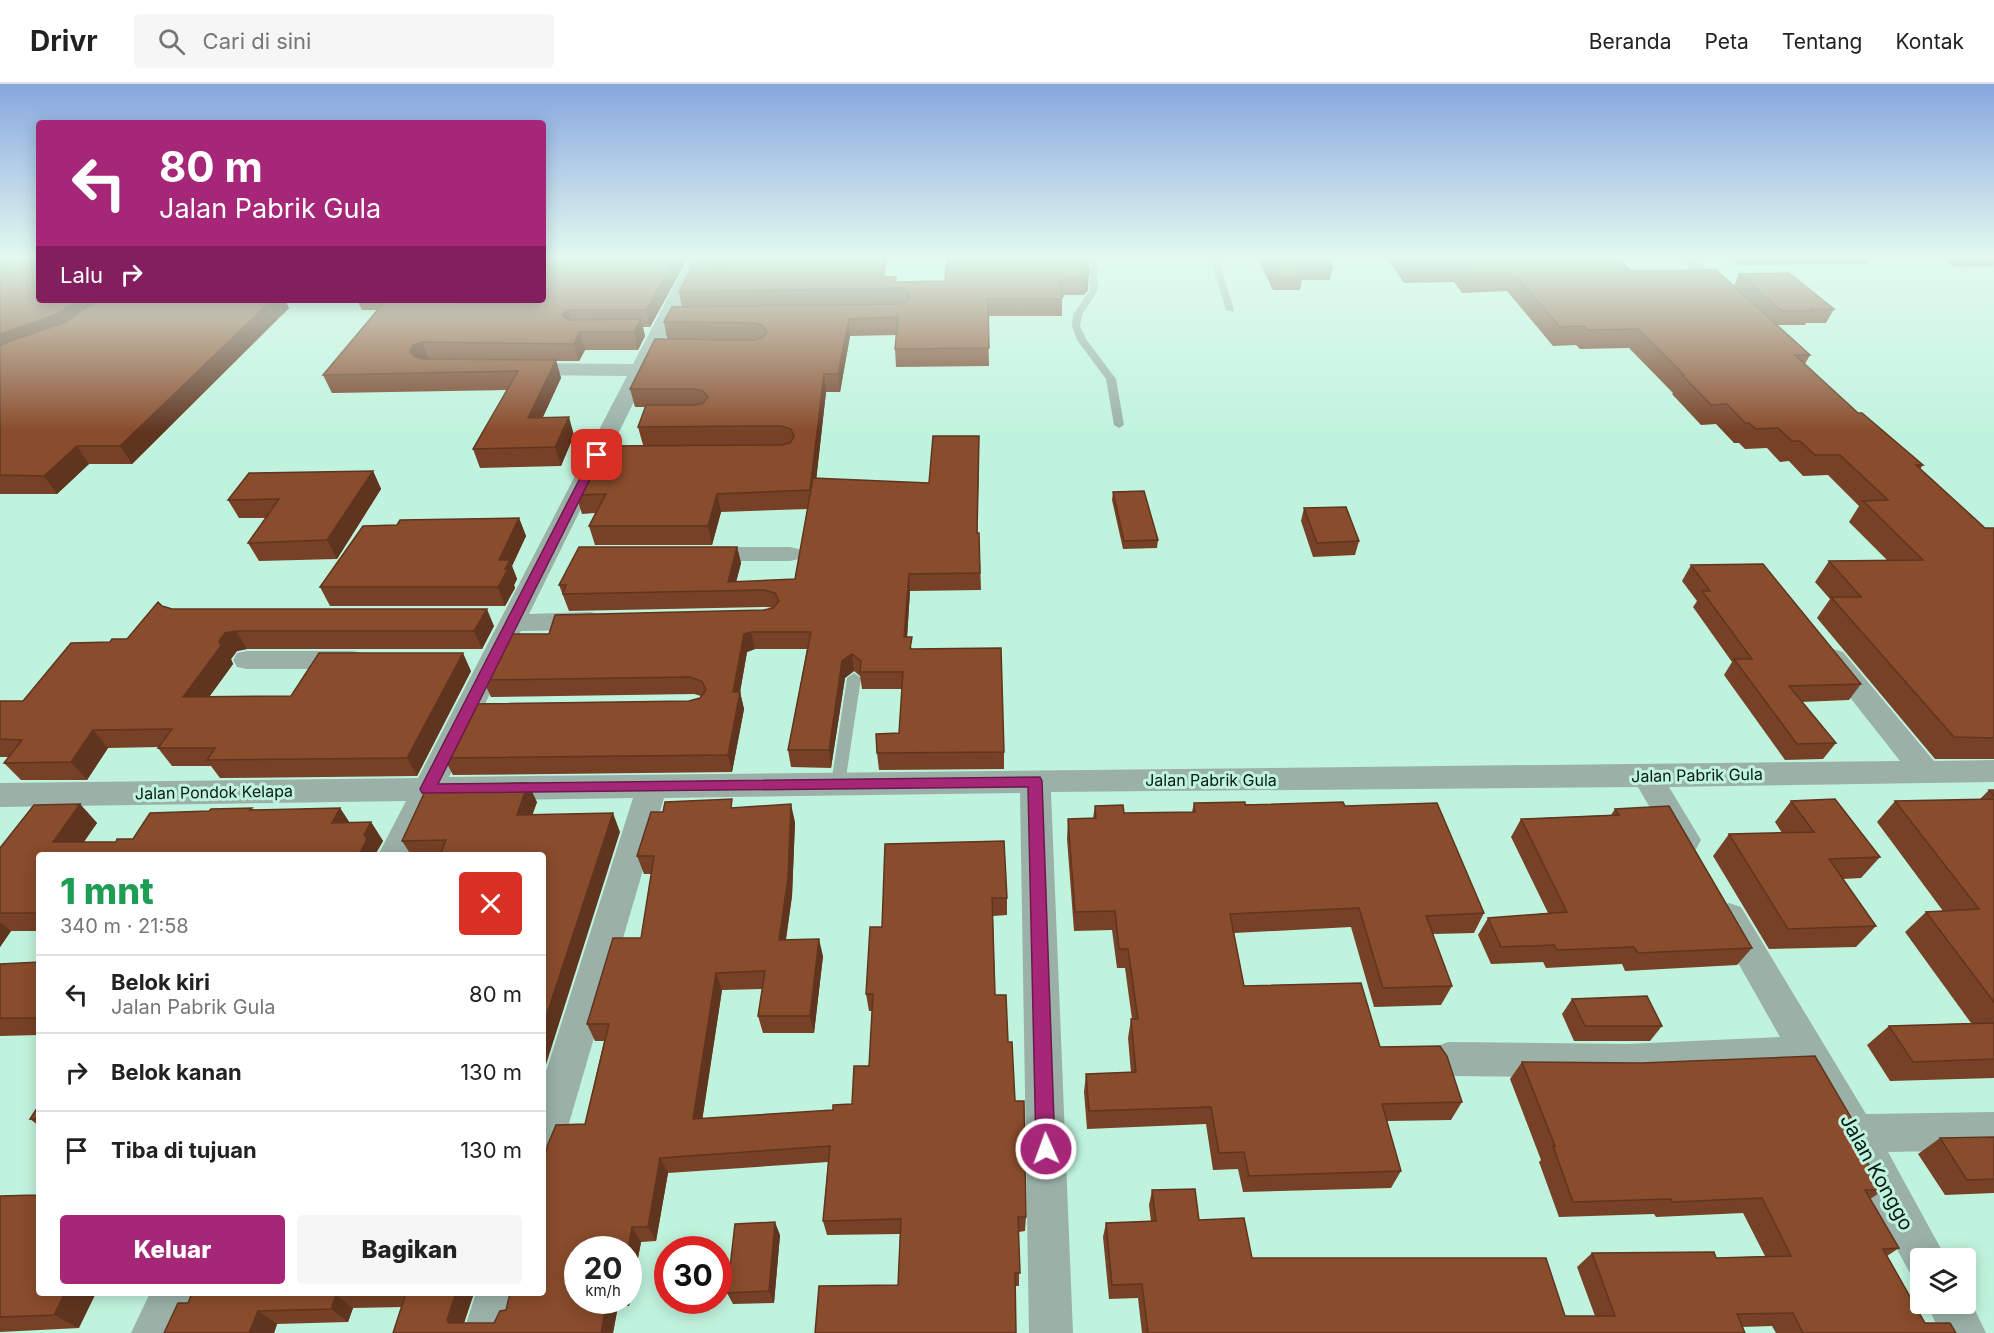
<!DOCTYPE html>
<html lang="id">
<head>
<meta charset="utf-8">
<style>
  :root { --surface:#fff; --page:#f6f6f6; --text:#222; --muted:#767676; --line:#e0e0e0; --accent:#a62777 }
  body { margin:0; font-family:Inter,sans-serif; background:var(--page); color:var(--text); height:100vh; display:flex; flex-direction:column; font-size:22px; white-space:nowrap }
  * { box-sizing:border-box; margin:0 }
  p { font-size:20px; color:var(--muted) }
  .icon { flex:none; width:33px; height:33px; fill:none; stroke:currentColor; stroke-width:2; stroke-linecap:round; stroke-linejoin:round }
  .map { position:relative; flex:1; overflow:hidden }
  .details { position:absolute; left:36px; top:768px; width:510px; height:444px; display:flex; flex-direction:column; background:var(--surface); border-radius:6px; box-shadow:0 3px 15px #0003 }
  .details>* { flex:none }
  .banner { position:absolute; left:36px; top:36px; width:510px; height:183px; border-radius:6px; box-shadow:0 3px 15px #0003; background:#a62777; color:#fff; overflow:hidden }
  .controls { position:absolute; left:1910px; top:1164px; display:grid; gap:12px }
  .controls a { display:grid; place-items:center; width:66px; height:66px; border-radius:6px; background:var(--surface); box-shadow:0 3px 15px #0003; font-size:30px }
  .speed { position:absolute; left:564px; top:1152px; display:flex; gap:12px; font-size:30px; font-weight:700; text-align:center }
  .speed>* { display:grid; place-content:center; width:78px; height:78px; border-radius:50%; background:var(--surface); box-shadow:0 3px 15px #0003; line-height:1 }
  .speed small { font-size:15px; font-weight:400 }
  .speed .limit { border:9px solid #d22; background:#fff; color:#111 }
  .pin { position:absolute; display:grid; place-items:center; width:51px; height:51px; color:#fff; margin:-26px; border-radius:12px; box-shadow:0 3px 9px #0006 }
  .me { position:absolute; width:66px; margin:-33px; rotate:358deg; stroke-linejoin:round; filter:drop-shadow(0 0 4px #0008) }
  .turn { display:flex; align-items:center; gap:21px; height:126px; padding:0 24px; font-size:27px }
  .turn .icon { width:78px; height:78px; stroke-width:2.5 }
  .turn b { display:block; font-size:42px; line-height:51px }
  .then { display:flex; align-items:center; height:57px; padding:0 24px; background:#0003; gap:12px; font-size:22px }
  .round { display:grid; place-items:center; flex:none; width:63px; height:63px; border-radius:6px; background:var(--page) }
  .headline { display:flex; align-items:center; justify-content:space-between; height:102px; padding:0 24px }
  h1 { font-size:36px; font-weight:800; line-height:45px; color:#1e9e55 }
  .action { display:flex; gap:12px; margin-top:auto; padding:12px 24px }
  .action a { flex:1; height:69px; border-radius:6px; background:var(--accent); color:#fff; font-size:24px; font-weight:800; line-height:69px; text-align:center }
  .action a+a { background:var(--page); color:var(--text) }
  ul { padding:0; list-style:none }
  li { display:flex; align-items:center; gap:18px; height:78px; padding:0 24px; border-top:2px solid var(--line) }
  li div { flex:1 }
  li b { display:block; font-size:22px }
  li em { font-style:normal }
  header { display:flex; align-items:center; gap:36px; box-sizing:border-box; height:84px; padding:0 30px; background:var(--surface); border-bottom:2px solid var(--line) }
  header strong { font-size:28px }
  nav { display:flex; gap:33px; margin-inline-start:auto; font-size:21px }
  .search { width:420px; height:54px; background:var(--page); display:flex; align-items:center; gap:15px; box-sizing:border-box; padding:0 21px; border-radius:6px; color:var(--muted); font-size:22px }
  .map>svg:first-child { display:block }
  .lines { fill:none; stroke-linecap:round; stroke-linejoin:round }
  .service { fill:#9bb1a7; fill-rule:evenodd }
  .minor { fill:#9bb1a7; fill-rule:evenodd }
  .wall { fill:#764126; fill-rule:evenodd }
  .shaded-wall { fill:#60351f }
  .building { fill:#894c2c; stroke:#60351f; stroke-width:1.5 }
  .route { fill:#a62777; stroke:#6c194d; stroke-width:1.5 }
  .labels { text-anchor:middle; stroke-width:6; stroke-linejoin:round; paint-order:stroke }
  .street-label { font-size:16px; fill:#071b14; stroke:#c0f3dd }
  .near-street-label { font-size:20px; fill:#071b14; stroke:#c0f3dd }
</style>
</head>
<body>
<header>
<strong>Drivr</strong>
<div class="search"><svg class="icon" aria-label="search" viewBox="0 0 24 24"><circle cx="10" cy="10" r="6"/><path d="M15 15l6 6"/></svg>Cari di sini</div>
<nav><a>Beranda</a><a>Peta</a><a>Tentang</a><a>Kontak</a></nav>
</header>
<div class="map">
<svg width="1994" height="1249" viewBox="0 0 1994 1249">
  <rect width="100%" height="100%" fill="#c0f3dd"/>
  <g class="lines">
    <path class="service" d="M1089,174H1097L1098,206L1082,231L1080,242L1086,255L1116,295L1124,341L1119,344L1114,341L1106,295L1077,256L1072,242L1073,231L1090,206Z
      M1210,174H1218L1234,226L1233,228L1226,226Z
      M854,589L861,594L845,700L843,704H833L831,700L847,594Z"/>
    <path class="minor" d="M689,174H705L529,530L591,528L600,531L604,537L600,543L591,546L521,547L449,693L1900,677L1819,574L1823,568L1833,565L1843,568L1934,677L1994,676V698L1669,703L1701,756L1696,765L1685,769L1674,765L1638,703L1051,708L1073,1249H1029L1020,709L664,714L563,1060L557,1074L543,1080V997L633,714L437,717L410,771H378L406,717L0,723V699L418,694L627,292L522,291L515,289L512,285L515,281L522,279L633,280Z
      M1678,174H1696L1735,209L1738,213L1735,217H1723Z
      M701,463H790L799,465L802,470L799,475L790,477H701L692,475L689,470L692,465Z
      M247,567H353L363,569L367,576L363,583L353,585H247L237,583L233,576L237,569Z
      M1729,819L1741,823L1866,1030L1994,1028V1066L1888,1068L1946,1174H1920V1193L1910,1189L1799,987L1627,994L1448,992L1435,987L1429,975L1435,963L1448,958L1627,960L1780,953L1712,833L1717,823Z
      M1965,1205L1986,1249H1940L1927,1220H1965Z
      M150,1209H195L176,1249H131Z
      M476,1209H520L507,1249H463Z"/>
  </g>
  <path class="wall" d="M0,174L39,216H289L286,218L289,224L132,380H89L57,410H0Z
    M543,174H688L650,243H643L645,252L638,266H585L579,277H556L561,294L543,333L574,351L561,382L480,384L473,365L508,306L332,309L323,291L377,226H362L357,216H477L475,219H517L543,216Z
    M698,174H887L884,193H896V198L945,197L1087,174L1088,206L1084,211H1064V213H1062V232H988L989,282L896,283L895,265L897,251L850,252L840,308H826L816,395L929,399L979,368L977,449H979L981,506L910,507L907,553L912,565L1004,668V685L879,686L877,669L899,649L902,605H862L860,592L854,587L845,594L831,684L791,683L788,666L807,565H755L747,568L740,608L744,625L732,688L453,691L444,674L689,617L700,614L701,612L694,610L491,613L483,596L549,550L764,526L773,524L767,523L569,527L559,501L737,463L741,479L736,498L795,495L808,425L721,428L712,461H595L589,442L595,429L582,430L576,411L643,361L638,343L646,323H635L630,305L667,255L664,238L682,223L679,208L700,179Z
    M1257,174H1326L1333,183L1330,196H1302L1300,206H1273Z
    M1387,174H1617L1631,187L1734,202L1739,190L1834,225L1826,239H1806L1805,241H1777L1810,271L1805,280L1858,329L1923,381L1920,385L1985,444H1994V675H1935L1817,534L1830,515L1815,498L1829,477L1887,476L1849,438L1859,422L1828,391L1803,392L1789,377L1780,378L1767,364L1745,365L1739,359H1734L1716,340L1701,341L1672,310L1673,309L1629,264L1580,265L1576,261L1553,262L1507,207L1462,209L1454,198L1404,199Z
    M1730,174H1937H1870L1868,180L1739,181Z
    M1941,174H1994V182L1955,183Z
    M373,387L381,405L337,475L259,477L248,459L266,434H239L228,416Z
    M1113,408L1158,456L1157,464L1123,465L1112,416Z
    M1304,424L1359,457L1355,471L1313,473L1301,437Z
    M519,434L526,452L512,482L517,495L514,501L515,504L505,522H330L320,503L397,441Z
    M1691,481L1861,600L1849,616L1801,618L1836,659L1823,675L1785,676L1724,591L1732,578L1693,523L1697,517L1682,497Z
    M162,522L172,525L494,542L482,565H247L237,567L231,575L233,580L209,613L291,612L471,587L417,692L220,694L211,682H172L158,664L159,663L108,664L87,696H21L4,679L9,673H0V617H23L110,558L127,555Z
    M1989,706H1994V994L1890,997L1867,961L1889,942L1971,939L1905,848L1926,828L1943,827L1877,738L1895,717L1979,716Z
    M1791,717L1880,773L1861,794L1843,795L1876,842L1856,863L1769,865L1713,772L1729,750L1782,749L1775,738Z
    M537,718L532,731L620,748L543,771H411L402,757Z
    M1194,719L1345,722L1484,829L1474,849L1433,850L1452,902L1441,921L1374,923L1351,843L1234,849L1244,902L1380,963L1462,1018L1451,1036L1387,1037L1401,1087L1391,1104L1243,1108L1238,1085L1213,1086L1206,1040L1087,1045L1084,1008L1086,990L1131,989L1128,954L1131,935H1132L1125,884H1117L1112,846L1074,847L1067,755L1068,735L1093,734L1095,722L1124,729L1192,728Z
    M80,720L97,739L84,758H116L133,755L253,726L340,724L350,739L371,738L383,757L376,769L377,771H39V847H11L0,863V764Z
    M734,724L795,738L792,812L786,856L823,872L814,949H763L758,932L762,905L722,906L702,1035L833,1026L852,1020L869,982L872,927H869L866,910L882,843L885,760L1007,814V831L993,832L995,911L1008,958L1026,1133L1025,1147L1019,1148V1202L898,1201L900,1150L827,1151L823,1137L828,1078L668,1089L656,1157L641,1158L629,1222H618L613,1249H393L402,1223L353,1224L348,1238L277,1240L274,1249H164L188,1219L192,1209H474L464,1239H494L506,1226L585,1040L604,957H595L587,940L641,854L651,790H644L637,772ZM578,1166L628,1216H578Z
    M1615,725L1752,864L1737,881L1625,887L1622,880L1546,884L1543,878L1491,880L1478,851L1488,834L1548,829L1511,753L1521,735L1611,731Z
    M39,878V951L0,952V880Z
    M1572,915L1662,942L1650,957H1574L1562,930Z
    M1522,978L1856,1042L1849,1048L1884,1106L1870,1115L1899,1164L1887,1172L1925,1239L1956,1249H1776L1772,1242L1742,1243L1745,1249H1142L1138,1214L1109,1215L1103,1153L1106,1139L1151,1138L1149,1121L1152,1106L1199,1136L1252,1174L1565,1232H1595L1577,1183L1592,1169L1716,1174L1765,1172L1743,1129L1656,1133L1654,1130L1559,1133L1539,1078L1541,1076L1510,995Z
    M39,1021V1042L30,1035Z
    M1994,1053V1109L1945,1111L1918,1070L1940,1054Z
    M37,1111L79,1244L0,1248V1112Z
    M780,1151L774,1219L733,1220L727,1209Z"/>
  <path class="shaded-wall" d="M676,174H688L650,243L646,226Z
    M884,174H887L883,204L881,193Z
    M1089,189L1088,206L1084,211L1085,194Z
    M78,216H114L0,274V250Z
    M272,216H289L286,218L289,224L132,380L120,362Z
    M458,216H477L462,236L456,219Z
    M568,226L573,243L562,231Z
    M641,235L645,252L638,266L634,248Z
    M849,235L850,252L840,308L838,290Z
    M580,248L585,266L579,277L574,260Z
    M422,258L429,276L420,279L410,268L413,261Z
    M556,276L561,294L534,352L528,334Z
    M824,290L826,308L813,425L810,406Z
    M569,333L574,351L561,382L555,363Z
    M979,352V368L977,466V449Z
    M77,362L89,380L57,410L44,392Z
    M373,387L381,405L337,475L327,456Z
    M717,410L721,428L712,461L708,442Z
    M519,434L526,452L512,482L517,495L514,501L515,504L505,522L498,503L499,476Z
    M737,463L741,479L734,506L728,498Z
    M909,490L910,507L906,570L904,553Z
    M487,525L494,542L482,565L474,547Z
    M236,547L247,565L237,567L231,575L233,580L196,631L183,613L225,549Z
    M751,548L755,565L747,568L740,608L744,625L732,688L728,671L733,608L744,550Z
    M463,569L471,587L417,692L407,674Z
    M852,570L854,587L845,594L831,684L829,666L842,577Z
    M93,646L108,664L87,696L71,678Z
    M528,699L537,718L526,749L517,731Z
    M80,720L97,739L74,771L53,758Z
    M791,720L795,738L792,812L783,874L779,856Z
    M340,724L352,743L332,739Z
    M613,729L620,748L543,990V942Z
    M371,738L383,757L376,769L377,771H362L360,769L364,751Z
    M0,838L11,847L0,863Z
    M819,855L823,872L814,949L810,932Z
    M716,889L722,906L700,1051L693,1035Z
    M660,1074L668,1089L656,1157L648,1143Z
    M775,1138L780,1151L774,1219L769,1207Z
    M632,1143L641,1158L629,1222L625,1216H628V1166Z
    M65,1209H96L79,1244L54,1231Z
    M456,1209H474L461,1248L449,1239L447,1236Z
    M336,1211L353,1224L348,1238L331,1225Z
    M607,1216H614L618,1222L613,1249H601Z
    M258,1227L277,1240L274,1249H249Z"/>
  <path class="building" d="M1,174H39V216H78L57,230L0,250V175Z
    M549,174H676L646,226H568L562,231L568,236L641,235L634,248H580L574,260L422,258L413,261L410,268L414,272L422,275L556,276L528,334L569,333L555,363L473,365L518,287L323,291L386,216H458L456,219H517L519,216H543V182Z
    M728,174H884L881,193H896L895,198L945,197L947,174H1087L1089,189L1085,194H1064V196H1060L1062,215H988L989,264L895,265L898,233L849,235L838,290H824L810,406L717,410L708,442H589L606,410L576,411L601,362L781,361L790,359L794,353L791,345L781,342L638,343L646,321H695L703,319L708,313L703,307L695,305H630L655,255L754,256L762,254L767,248L762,241L754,239L664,238L672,223L899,220L906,218L910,213L907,207L899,204L679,208L694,179L725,180L731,176Z
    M1266,174H1326L1333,183L1297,184L1302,193H1275Z
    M1404,174H1617L1631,187L1716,186L1810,271H1795L1858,329H1862L1923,381H1916L1985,444H1994V654L1954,653L1831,513H1861L1829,477L1923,476L1863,417L1888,416L1840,371H1815L1800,357H1792L1778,344L1756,345L1749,339H1745L1727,320L1711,321L1682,291H1684L1638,245L1587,246L1584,242L1560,243L1513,189L1468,190L1460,180L1409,181Z
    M1789,189L1834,225H1811L1813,227H1782L1739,190Z
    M97,216H272L120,362H77L44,392L0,391V262L8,258L66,238Z
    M933,352H979L977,449H979L980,489L909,490L904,553H912L910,565L1001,564L1004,668L877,669L876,650L899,649L903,588H860L861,577L852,570L842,577L829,666H788L811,548H751L744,550L733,608H740L728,671L444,674L470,620L689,617L700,614L706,606L702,597L689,593L483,596L507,550H549L555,531L764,526L773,524L779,517L775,509L764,506L563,510L566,501H559L579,463H737L728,498L795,495L813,394L929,399Z
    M373,387L327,456L248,459L279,415L228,416L249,389Z
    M1144,407L1158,456L1124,457L1113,408Z
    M1346,423L1359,457L1317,459L1304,424Z
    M519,434L499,476H510L505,485H508L498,503H320L363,442L397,441L400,436Z
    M1763,480L1861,600L1789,602L1836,659L1797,660L1734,575H1752L1702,507H1710L1691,481Z
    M158,518L162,522L172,525H487L474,547H236L225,549L219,557L221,562L183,613L291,612L319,569H463L407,674L207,676L215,664H158L172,645L93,646L71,678L4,679L22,656L0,655V617H23L71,559L110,558L112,555H127Z
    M528,699L517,731L613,729L543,942V771H440L446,756L402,757L428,701Z
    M1989,706H1994V712Z
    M732,715L731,724L791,720L788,794L779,856L819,855L810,932H758L765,887L716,889L693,1035L833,1026V1021L852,1020L854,982H869L873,910H866L870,843H882L885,760L1004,757L1007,814H992L995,911H1006L1008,958H1012L1015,1017H1024L1026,1133H1018L1020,1189H1015L1016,1249H815L819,1202L898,1201L901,1135L823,1137L830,1062L660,1074L648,1143H632L628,1166H578V1216H607L601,1249H393L406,1209L336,1211L331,1225L258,1227L249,1249H164L178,1219H188L192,1209H456L447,1236L449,1239H494L500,1227L506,1226L510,1209H543V1079L548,1060L556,1041L585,1040L609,940H587L613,854H641L654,772H637L651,728H663L665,718Z
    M1835,715L1880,773L1829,775L1876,842L1788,845L1729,750L1814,748L1791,717Z
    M1994,715V918L1926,828L1979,825L1895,717Z
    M1245,718V721L1343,718L1345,722L1437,719L1484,829L1426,832L1452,902L1383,904L1359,824L1230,830L1244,902L1361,899L1380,963L1440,962L1447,972L1462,1018L1382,1020L1401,1087L1249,1092L1244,1068L1219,1069L1211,1023L1089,1027L1086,990L1136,988L1131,935H1138L1128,865H1119L1115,827L1075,828L1068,735L1096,734L1095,722L1123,721L1124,729L1195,728L1194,719Z
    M80,720L53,758H116L117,755H133L150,729L209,727L211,725L252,724L250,726L340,724L332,739L371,738L364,751L367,755L360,769H353V771H39V829H0V764L34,721Z
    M1669,722L1752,864L1638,869L1634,863L1557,866L1554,861L1501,863L1488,834L1567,828L1521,735L1619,731L1615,725Z
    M39,878V934H0V880Z
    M1647,912L1662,942H1585L1572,915Z
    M1994,939V975L1913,978L1889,942Z
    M1815,972L1856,1042L1846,1043L1884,1106H1865L1899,1164L1883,1165L1925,1239H1950L1956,1249H1803L1793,1229L1737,1230L1745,1249H1148L1142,1200L1112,1201L1106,1139L1156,1137L1152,1106L1195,1105L1199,1136L1244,1134L1252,1174H1546L1565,1232H1615L1592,1169L1714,1168L1716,1174L1791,1172L1762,1114L1672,1118L1671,1115L1573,1118L1553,1062H1555L1522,978L1641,979Z
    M39,1021V1035H30Z
    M1994,1053V1095L1967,1096L1940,1054Z
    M39,1106V1209H65L54,1231L0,1233V1112L37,1111Z
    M775,1138L769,1207L727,1209L735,1140Z"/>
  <linearGradient id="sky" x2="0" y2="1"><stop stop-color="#87a6df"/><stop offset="0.5" stop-color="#e3faf0"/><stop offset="1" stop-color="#e3faf0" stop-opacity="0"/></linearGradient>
  <rect width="1994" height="348" fill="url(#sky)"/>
  <path class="route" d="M597,368L602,371L438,700L1040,693L1042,697L1055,1065L1053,1072L1046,1074L1039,1072L1036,1065L1028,703L422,709L420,705L592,371Z"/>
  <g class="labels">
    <g class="street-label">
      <text transform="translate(1697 691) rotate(-1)" y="6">Jalan Pabrik Gula</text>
      <text x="1211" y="702">Jalan Pabrik Gula</text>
      <text transform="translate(214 708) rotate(-1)" y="6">Jalan Pondok Kelapa</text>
    </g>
    <g class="near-street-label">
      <text transform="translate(1877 1088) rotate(61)" y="7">Jalan Konggo</text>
    </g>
  </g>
</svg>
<div class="controls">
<a><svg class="icon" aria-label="layers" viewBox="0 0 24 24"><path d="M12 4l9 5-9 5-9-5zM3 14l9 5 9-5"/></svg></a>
</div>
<div class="speed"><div>20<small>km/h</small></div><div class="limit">30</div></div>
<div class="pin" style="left:597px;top:371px;background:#d93025"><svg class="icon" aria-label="arrive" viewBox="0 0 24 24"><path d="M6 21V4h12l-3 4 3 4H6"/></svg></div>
<svg class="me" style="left:1046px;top:1065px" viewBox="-20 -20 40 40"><circle r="17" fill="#a62777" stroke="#fff" stroke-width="3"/><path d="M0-11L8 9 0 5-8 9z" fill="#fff"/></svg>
<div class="banner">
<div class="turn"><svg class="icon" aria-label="left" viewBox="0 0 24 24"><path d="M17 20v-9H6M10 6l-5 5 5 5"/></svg><div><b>80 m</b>Jalan Pabrik Gula</div></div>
<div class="then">Lalu<svg class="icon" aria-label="right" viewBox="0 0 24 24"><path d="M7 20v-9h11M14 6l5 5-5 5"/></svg></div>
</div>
<section class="details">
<div class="headline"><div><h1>1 mnt</h1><p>340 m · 21:58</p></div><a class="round" style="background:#d93025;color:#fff"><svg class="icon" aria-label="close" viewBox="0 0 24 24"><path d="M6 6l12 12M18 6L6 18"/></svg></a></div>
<ul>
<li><svg class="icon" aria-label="left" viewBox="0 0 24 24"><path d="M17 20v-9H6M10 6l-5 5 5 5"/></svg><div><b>Belok kiri</b><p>Jalan Pabrik Gula</p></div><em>80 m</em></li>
<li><svg class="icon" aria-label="right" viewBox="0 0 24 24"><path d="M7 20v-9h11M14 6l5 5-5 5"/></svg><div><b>Belok kanan</b></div><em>130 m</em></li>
<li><svg class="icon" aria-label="arrive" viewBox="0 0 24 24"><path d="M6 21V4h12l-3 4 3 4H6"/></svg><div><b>Tiba di tujuan</b></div><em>130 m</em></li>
</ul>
<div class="action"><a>Keluar</a><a>Bagikan</a></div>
</section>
</div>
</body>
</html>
